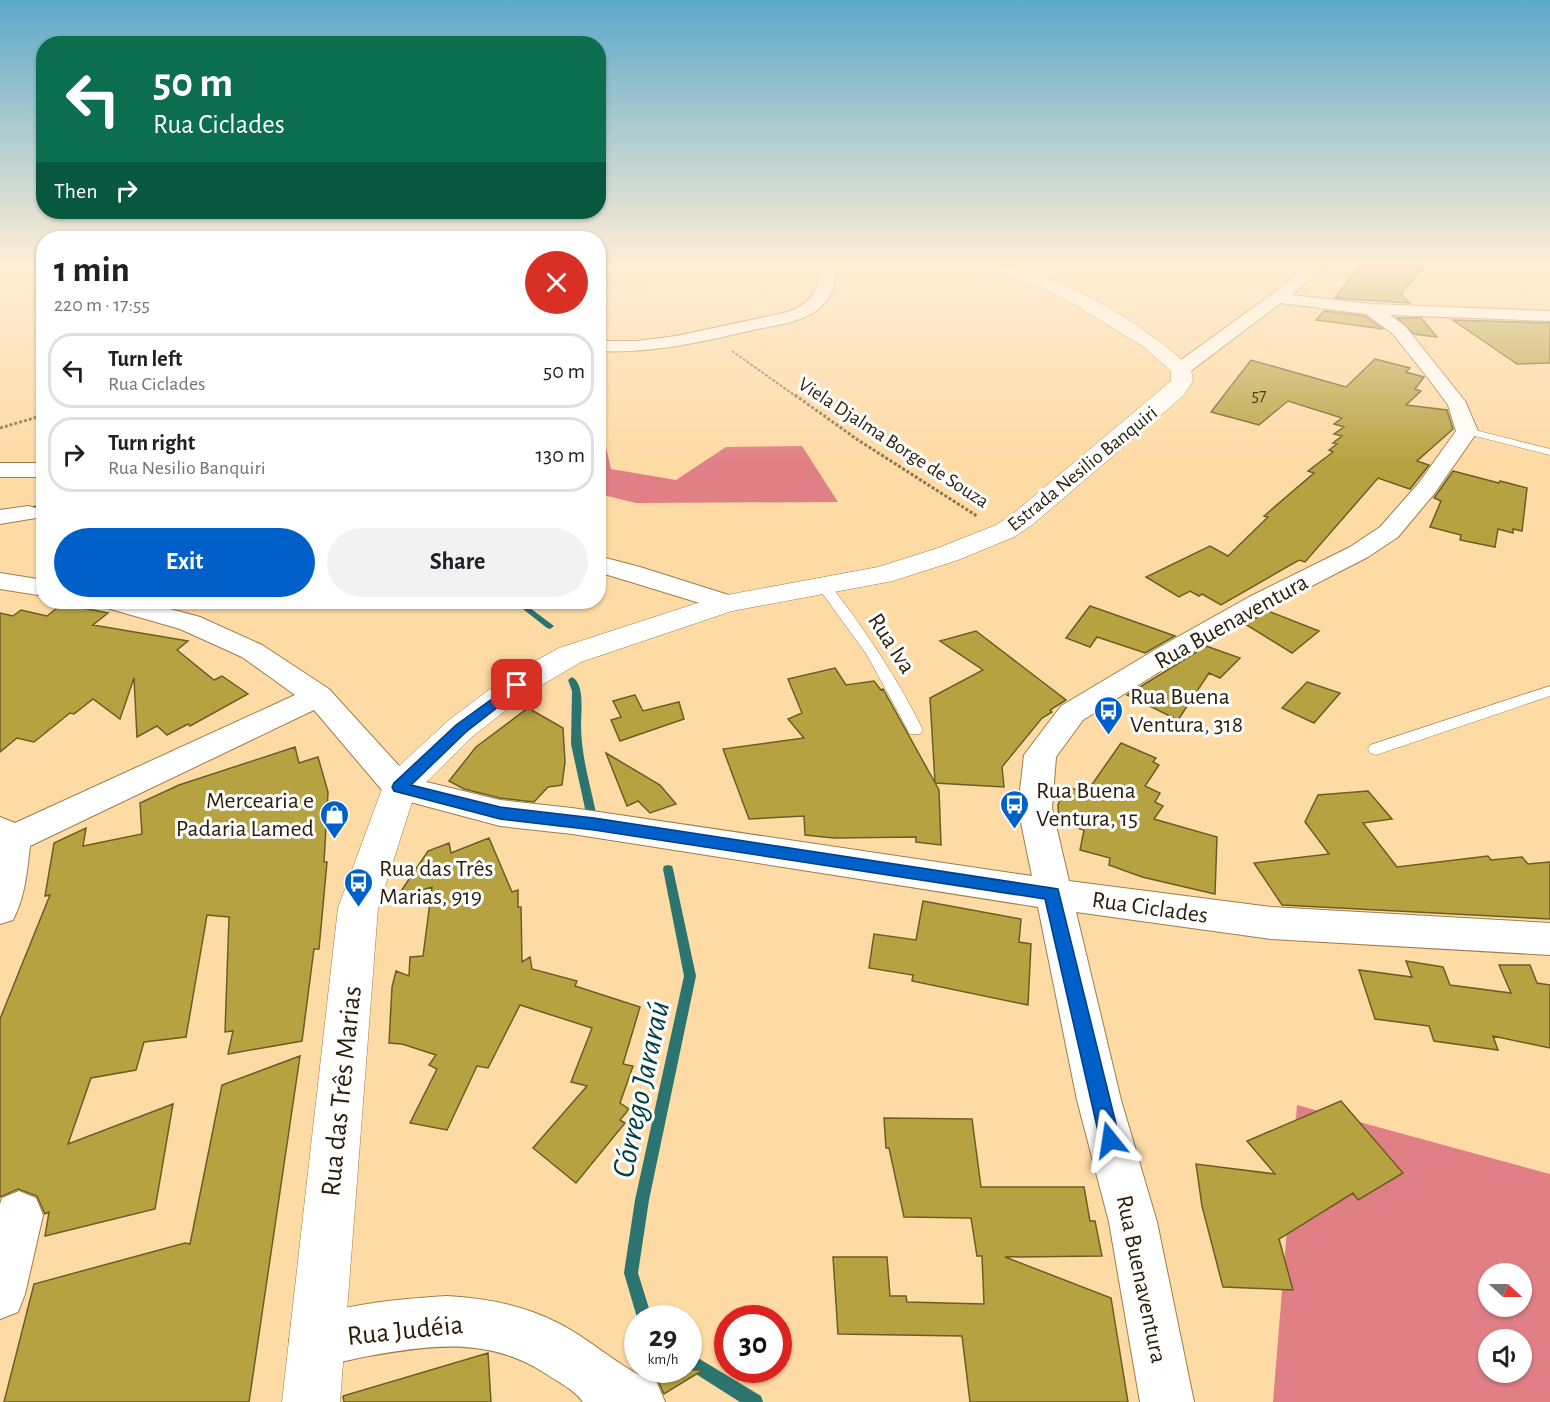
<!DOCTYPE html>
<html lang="en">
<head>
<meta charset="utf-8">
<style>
  :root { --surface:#fff; --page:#f2f2f2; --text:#202124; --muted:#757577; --line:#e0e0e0; --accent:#0060c9 }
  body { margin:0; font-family:"Alegreya Sans",sans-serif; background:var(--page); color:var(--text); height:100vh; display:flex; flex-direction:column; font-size:22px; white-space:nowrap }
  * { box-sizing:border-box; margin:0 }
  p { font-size:20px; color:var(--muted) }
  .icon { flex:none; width:33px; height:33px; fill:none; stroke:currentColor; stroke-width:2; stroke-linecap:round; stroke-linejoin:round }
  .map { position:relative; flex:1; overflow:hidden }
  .panel { position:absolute; left:36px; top:231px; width:570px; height:378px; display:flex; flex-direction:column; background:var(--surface); border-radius:24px; box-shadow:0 2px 4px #0004 }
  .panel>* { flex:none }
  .banner { position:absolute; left:36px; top:36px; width:570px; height:183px; border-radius:24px; box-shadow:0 2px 4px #0004; background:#0b6e4f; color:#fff; overflow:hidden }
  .needle { width:39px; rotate:111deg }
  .buttons { position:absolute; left:1478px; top:1263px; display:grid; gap:12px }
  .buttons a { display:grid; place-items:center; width:54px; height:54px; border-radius:50%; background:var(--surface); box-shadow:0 2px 4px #0004; font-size:30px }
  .speed { position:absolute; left:624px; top:1305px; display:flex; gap:12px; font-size:30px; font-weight:700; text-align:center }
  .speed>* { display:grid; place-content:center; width:78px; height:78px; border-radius:50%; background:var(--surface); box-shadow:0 2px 4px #0004; line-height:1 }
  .speed small { font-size:15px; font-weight:400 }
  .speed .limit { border:9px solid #d22; background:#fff; color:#111 }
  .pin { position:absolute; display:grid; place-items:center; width:51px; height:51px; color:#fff; margin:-26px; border-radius:12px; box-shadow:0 3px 9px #0006 }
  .me { position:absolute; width:66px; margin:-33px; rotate:345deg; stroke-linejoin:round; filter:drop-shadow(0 0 4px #0008) }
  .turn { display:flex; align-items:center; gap:21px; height:126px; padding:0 18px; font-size:27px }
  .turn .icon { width:78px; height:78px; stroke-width:2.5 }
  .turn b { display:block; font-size:42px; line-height:51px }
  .then { display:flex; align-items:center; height:57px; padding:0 18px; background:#0003; gap:12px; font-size:22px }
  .round { display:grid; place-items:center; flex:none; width:63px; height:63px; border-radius:32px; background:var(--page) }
  .headline { display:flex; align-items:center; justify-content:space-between; height:102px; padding:0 18px }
  h1 { font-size:36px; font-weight:700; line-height:45px }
  .cta { display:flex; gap:12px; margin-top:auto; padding:12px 18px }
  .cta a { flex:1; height:69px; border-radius:36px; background:var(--accent); color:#fff; font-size:24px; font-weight:700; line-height:69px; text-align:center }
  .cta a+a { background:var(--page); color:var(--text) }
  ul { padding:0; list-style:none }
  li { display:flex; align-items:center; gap:18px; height:75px; margin:0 12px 9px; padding:0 6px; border:3px solid var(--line); border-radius:24px }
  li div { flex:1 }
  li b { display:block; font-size:22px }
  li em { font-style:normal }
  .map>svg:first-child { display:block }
  .built { fill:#f5cc90 }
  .forest { fill:#e08086; fill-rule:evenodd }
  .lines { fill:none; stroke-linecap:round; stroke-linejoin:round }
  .stream { fill:#2c746f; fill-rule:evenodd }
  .building { fill:#b7a242; stroke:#6b5e24; stroke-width:1.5 }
  .lane-casing { stroke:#9f7d4b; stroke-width:1 }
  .street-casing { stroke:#9f7d4b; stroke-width:2 }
  .secondary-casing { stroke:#9f7d4b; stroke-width:1 }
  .path-far1 { stroke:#8b7450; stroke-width:2; stroke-dasharray:3 1.5; stroke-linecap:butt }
  .path { stroke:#8b7450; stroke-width:3; stroke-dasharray:3 2; stroke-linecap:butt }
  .lane { fill:#fff; fill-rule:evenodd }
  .street { fill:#fff; fill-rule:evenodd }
  .secondary { fill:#fff; fill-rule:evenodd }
  .route { fill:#0060c9; stroke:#003e83; stroke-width:1.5 }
  .labels { text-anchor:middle; stroke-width:6; stroke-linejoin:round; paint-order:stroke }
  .far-number-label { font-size:18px; fill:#4f4018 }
  .far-street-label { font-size:20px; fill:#2c1f0a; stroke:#fff }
  .street-label { font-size:24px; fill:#2c1f0a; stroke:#fff }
  .poi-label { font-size:24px; fill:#2c1f0a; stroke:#fff; text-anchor:start }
  .near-street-label { font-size:28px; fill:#2c1f0a; stroke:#fff }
  .near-water-label { font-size:32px; font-style:italic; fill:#004142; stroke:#fff }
</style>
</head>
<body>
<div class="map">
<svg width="1550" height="1402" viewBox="0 0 1550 1402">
  <rect width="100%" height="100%" fill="#fedaa5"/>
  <path class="built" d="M599,265H667L683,269L632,292L599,284Z"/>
  <path class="forest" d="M599,436L604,438L611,469L676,480L726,447L802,446L838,502L636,503L599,494Z
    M1297,1105L1550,1174V1402H1273ZM1488,1274H1521V1306H1488ZM1488,1340H1521V1372H1488Z"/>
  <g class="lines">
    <path class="stream" d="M44,504V508L25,512L21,510L22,508Z
      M514,602H522L554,626L550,629L547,628Z
      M572,677C585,684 581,712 581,725C581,755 590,784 596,813L595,816H587L586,813L571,744L572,691L568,680Z
      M668,865L672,866L673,869L696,976L649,1200L638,1273L652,1318H638V1321L624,1273L635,1200L684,976L663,869L664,866Z
      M688,1352L761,1396L763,1402H740L688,1369Z"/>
  </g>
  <path class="building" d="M1361,265H1425L1401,294L1409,303L1335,298Z
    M1324,311L1365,316L1383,329L1316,320Z
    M1397,318H1421L1437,337L1414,334Z
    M1453,320L1550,323V363L1517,364Z
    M1375,359L1410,368L1406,372L1424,377L1415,389L1421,391L1406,405L1447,410L1453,429L1417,461L1429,465L1410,489L1378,478L1305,562L1299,560L1221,605L1202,594L1199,596L1190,591L1179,597L1146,577L1210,546L1228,556L1268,517L1264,516L1314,473L1308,471L1333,452L1329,450L1337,444L1333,443L1342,436L1334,434L1344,427L1334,424L1342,418L1288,401L1259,425L1211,412L1251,360L1346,387Z
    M1453,471L1499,483L1500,481L1527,488L1522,531L1513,529V533L1498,529L1495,547L1460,540L1461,535L1430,527L1441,501L1434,498Z
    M62,604L108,613L93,625L188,641L177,650L214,680L222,676L248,694L190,726L188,724L167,735L157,726L137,737L134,678L120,719L93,699L74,714L70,713L34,742L17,738L0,752V613L13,616L21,610L47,616Z
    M1090,606L1113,614L1175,636L1145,653L1097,637L1090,647L1066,638Z
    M1268,611L1319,631L1292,653L1245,624Z
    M976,631L1066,700L1050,710L1052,712L1042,718L1002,767L1004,787L935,783L930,698L983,670L940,641Z
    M1206,646L1240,658L1220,678L1209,673L1178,720L1127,695Z
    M835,668L846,685L874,681L881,690L883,689L939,790L941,845L916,842V837L834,838L805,835L804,816L749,819L723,749L804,738L788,719L802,713L788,679Z
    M1307,682L1340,693L1314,723L1282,708Z
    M635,695L643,711L679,702L684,719L620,741L611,720L621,717L613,701Z
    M528,708L563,728L565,762L562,785L548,787L534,802L500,798L464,789L449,781L476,747Z
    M1121,743L1156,758L1153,762L1159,765L1145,786L1160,793L1155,802L1163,806L1154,819L1217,837L1215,894L1142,877L1109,865L1110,858L1080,850L1084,830L1059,823L1058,805L1065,786L1086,793Z
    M295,747L299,763L318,757L328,792L324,862H327L319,949H314L302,1041L228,1054L233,1031L225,1032L229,917L207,915L186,1037L144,1042L136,1070L91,1078L68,1144L173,1104L155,1209L45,1236L49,1212L45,1214L37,1196L18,1189L0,1197V1019L50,895L45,896L54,843L86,828L83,846L142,834L140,803L179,785Z
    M606,753L660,785L676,804L650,813L638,801L627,806Z
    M1368,791L1392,819L1363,823L1397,867L1488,856L1491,860L1522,857L1528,864L1550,862V919L1282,905L1254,863L1329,854L1305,822L1318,795Z
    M489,838L512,892L518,890V907H521L522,962L530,957L532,969L577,981L575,986L640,1007L623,1064L633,1066L620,1103L629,1109L620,1120L625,1123L576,1183L533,1148L587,1086L571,1082L592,1028L520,1005L488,1068L477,1066L447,1130L410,1123L437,1069L429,1065L436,1055L402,1044L389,1043L392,987L396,971L409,976L410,957L423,956L432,887L397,897L428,851L449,843L451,853Z
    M923,901L1021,919L1019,942L1031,944L1028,1005L912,981L913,975L869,968L874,934L916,940Z
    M1406,961L1443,967L1450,985L1511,993L1499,965H1530L1537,983L1550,985V1048L1493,1036L1498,1050L1434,1041L1429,1026L1375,1019L1359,970L1412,977Z
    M300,1056L249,1402H4L34,1284L185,1243L190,1244L222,1085Z
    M1341,1101L1403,1173L1358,1200L1353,1193L1279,1239L1293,1290L1223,1287L1202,1206L1196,1164L1275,1174L1247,1141Z
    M884,1118L972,1119L981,1187H1084L1090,1221H1095L1102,1256L1005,1257L1111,1298L1128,1402H970L962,1336L838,1334L833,1257H887L890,1296H906L907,1302L984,1304L982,1256H977L971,1218L904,1217L889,1148H886Z
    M488,1353L491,1402H344L343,1396Z
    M637,1370H703L664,1394L658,1381Z"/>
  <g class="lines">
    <defs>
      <path id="lane" d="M1467,428L1550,449V455L1463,433L1462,431Z
        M824,582L829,583C865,630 897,677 923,730L920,734H910L867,655L817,586Z
        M1550,686V696L1376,755L1370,753L1368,749L1370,745Z"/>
      <path id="street" d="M822,265H838C835,280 833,296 821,307C803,323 775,325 753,330C701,342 652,354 598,351V341H637L676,336L788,312C815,301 816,291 822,265Z
        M1308,265H1326L1292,295L1371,304L1550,311V321L1390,315L1405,326L1465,401L1478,431L1434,494L1398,537L1368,557L1267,609L1178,660L1083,720L1056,757L1052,808L1069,881L1271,907L1550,923V955L1271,939L1076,912L1121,1100L1157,1222L1194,1402H1140L1109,1222L1077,1100L1038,907L572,834L500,826L399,799L387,796L314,710L30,846C27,872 25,897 13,920L0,924V817L15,823L295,695L242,657L180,629L107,608L103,602H144L200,617L262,645L329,689L410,778L500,800L572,808L1032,876L1018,808L1024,755L1061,706L1158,648L1249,597L1350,547L1380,527L1418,484L1456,431L1448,405L1428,378L1393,334L1366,314L1281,303L1188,373H1174L1171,369L1174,365L1272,294Z
        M0,463H44V477H0Z
        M28,506L36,508L40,513L36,518L0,524V510Z
        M598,556L640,567L735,597L739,603L735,609L726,611L598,572Z
        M0,573L44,580V596L0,589Z
        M19,1191L36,1198L43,1215L25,1294L18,1312L0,1319V1204L2,1198Z
        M447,1296C486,1298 523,1305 558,1323C582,1335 602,1352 624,1366C634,1373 646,1378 657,1383L665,1402H583C574,1389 556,1381 543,1372C488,1337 430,1345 369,1356C355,1358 326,1367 314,1365C308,1364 302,1360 297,1358L289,1340L297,1322C341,1304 399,1299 447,1296Z"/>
      <path id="secondary" d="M982,265C991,265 1002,264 1010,266C1073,281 1140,323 1188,365L1191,369L1193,381L1183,396L1032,525L1014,537L958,560L893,581L732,611L581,662L528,693L473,736L415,793L378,908L340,1402H282L338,908L386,778L449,720L506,677L559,648L716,597L878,567L938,548L996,525L1014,513L1171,381V371L1144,347L1072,303L1043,288L985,269Z"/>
    </defs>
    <use href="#lane" class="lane-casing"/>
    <use href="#street" class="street-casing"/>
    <use href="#secondary" class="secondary-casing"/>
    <path class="path-far1" d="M732,351L797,397"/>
    <path class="path" d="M795,395L858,440L977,516
      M0,428L44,415"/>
    <use href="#lane" class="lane"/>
    <use href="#street" class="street"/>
    <use href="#secondary" class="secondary"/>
  </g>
  <linearGradient id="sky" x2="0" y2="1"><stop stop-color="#5da9c9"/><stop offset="0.57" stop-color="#ffeed6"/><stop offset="1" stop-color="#ffeed6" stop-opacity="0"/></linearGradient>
  <rect width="1550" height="461" fill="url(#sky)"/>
  <path class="route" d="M517,681L522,682L524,685L522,688L466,732L411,785L500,807L594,818L1058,889L1120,1140L1117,1147L1110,1150L1103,1147L1100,1140L1045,899L594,830L500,819L394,791L392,787L394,783L456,725Z"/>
  <defs>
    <symbol id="bus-pin" viewBox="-11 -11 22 30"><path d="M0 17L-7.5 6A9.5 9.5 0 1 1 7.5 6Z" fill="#0060c9" stroke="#fff"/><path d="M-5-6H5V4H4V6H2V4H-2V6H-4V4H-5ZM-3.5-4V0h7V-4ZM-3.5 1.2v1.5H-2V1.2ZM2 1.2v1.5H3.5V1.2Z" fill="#fff"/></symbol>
    <symbol id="shop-pin" viewBox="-11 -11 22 30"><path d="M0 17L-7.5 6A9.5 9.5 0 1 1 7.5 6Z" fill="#0060c9" stroke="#fff"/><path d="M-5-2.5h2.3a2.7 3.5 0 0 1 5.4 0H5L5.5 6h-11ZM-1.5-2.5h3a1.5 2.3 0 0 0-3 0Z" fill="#fff"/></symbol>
  </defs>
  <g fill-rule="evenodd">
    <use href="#bus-pin" x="1092" y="694" width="33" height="45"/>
    <use href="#bus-pin" x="998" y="788" width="33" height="45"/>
    <use href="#shop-pin" x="318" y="798" width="33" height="45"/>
    <use href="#bus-pin" x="342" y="866" width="33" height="45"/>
  </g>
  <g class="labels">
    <g class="far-number-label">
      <text x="1259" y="401">57</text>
    </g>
    <g class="far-street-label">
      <text transform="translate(894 442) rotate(33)" y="7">Viela Djalma Borge de Souza</text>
      <text transform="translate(1082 468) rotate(-39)" y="7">Estrada Nesilio Banquiri</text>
    </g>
    <g class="street-label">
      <text transform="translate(1231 621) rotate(-29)" y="8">Rua Buenaventura</text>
      <text transform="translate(892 643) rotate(57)" y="8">Rua Iva</text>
      <text transform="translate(1150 907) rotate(8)" y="8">Rua Ciclades</text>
      <text transform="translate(1142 1279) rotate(78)" y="8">Rua Buenaventura</text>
    </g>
    <g class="poi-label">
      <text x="1130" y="704">Rua Buena<tspan x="1130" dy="28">Ventura, 318</tspan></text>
      <text x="1036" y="798">Rua Buena<tspan x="1036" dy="28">Ventura, 15</tspan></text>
      <text x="314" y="808" text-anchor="end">Mercearia e<tspan x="314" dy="28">Padaria Lamed</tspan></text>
      <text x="379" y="876">Rua das Três<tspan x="379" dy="28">Marias, 919</tspan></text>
    </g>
    <g class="near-street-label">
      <text transform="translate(340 1091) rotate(-84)" y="10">Rua das Três Marias</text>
      <text transform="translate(405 1329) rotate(-6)" y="10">Rua Judéia</text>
    </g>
    <g class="near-water-label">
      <text transform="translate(640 1089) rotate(-78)" y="11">Córrego Jararaú</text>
    </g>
  </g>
</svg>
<div class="buttons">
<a><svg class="needle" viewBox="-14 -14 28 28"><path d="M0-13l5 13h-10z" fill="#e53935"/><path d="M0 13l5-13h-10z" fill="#757577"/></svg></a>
<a><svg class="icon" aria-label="sound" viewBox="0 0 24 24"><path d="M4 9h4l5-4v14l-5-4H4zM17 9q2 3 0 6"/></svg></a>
</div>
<div class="speed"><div>29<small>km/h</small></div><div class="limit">30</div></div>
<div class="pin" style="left:517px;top:685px;background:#d93025"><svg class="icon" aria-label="arrive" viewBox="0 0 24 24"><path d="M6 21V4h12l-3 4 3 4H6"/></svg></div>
<svg class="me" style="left:1110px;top:1140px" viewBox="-20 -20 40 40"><path d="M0-17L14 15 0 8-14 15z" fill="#0060c9" stroke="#fff" stroke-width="4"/></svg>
<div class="banner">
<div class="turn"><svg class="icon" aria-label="left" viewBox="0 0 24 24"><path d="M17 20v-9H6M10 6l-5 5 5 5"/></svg><div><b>50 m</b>Rua Ciclades</div></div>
<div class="then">Then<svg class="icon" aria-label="right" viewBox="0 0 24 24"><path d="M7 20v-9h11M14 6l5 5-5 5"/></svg></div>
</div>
<section class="panel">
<div class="headline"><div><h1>1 min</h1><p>220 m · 17:55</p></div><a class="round" style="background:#d93025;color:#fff"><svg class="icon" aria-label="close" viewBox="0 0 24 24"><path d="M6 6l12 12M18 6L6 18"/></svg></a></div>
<ul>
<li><svg class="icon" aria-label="left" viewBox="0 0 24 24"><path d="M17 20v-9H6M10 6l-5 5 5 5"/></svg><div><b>Turn left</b><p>Rua Ciclades</p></div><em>50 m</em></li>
<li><svg class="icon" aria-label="right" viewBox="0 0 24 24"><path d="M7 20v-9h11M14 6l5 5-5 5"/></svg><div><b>Turn right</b><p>Rua Nesilio Banquiri</p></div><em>130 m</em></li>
</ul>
<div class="cta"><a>Exit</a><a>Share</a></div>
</section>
</div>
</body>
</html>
